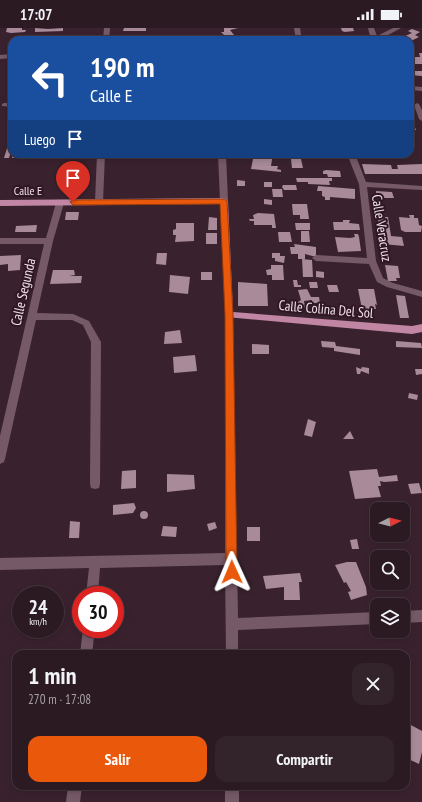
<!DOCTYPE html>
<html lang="es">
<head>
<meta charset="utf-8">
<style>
  :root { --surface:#2b1a22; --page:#33232a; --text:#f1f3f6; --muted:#a6a1a5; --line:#473840; --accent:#ea580c }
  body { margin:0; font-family:"PT Sans Narrow",sans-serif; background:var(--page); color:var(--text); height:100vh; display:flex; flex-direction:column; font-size:15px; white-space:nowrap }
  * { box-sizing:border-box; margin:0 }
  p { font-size:13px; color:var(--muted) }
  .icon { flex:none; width:22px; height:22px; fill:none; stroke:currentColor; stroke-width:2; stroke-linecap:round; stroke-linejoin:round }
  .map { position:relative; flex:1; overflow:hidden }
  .details { position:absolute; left:12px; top:622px; width:398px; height:140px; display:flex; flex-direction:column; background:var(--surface); border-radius:12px; box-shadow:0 2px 6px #0003,0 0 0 1px var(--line) }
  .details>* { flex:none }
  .hud { position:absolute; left:8px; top:8px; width:406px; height:122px; border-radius:12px; box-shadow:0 2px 6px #0003,0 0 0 1px var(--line); background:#1a4fa0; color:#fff; overflow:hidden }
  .needle { width:26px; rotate:84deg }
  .buttons { position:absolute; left:370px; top:474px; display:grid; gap:8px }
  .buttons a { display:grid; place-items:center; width:40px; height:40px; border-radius:8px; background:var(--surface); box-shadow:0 2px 6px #0003,0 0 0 1px var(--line); font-size:20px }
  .speed { position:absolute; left:12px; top:558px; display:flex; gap:8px; font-size:20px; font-weight:700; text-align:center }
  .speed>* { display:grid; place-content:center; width:52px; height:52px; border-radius:50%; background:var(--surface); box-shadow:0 2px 6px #0003,0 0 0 1px var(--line); line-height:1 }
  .speed small { font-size:10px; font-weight:400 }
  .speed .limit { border:6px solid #d22; background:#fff; color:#111 }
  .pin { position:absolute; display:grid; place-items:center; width:34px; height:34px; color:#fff; margin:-41px -17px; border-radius:50% 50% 50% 0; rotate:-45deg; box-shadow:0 0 4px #0007 }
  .pin .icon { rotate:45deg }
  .me { position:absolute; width:44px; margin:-22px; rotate:359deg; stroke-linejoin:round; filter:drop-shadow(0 0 3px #0008) }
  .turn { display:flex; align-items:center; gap:14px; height:84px; padding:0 16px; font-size:18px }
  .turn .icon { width:52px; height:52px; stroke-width:2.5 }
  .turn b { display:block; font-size:28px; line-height:34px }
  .then { display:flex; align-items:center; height:38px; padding:0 16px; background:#0003; gap:8px; font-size:15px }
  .round { display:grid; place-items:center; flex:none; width:42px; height:42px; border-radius:12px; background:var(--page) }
  .head { display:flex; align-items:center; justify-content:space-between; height:68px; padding:0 16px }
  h1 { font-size:24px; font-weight:600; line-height:30px }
  .action { display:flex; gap:8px; margin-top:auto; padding:8px 16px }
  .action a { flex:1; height:46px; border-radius:12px; background:var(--accent); color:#fff; font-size:16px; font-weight:600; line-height:46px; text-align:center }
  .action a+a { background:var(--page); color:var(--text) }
  .status { display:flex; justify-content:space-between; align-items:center; height:28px; padding:0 20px; background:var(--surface); direction:ltr }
  .status svg { height:11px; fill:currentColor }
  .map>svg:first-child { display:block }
  .building { fill:#a88a99 }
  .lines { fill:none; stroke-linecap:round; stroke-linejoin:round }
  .minor { fill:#765967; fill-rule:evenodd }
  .major { fill:#c186a4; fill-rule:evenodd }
  .route { fill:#ea580c; stroke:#983908 }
  .labels { text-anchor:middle; stroke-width:4; stroke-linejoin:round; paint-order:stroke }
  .far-street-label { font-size:12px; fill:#f3e2ea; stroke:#2f1824 }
  .street-label { font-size:14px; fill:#f3e2ea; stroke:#2f1824 }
</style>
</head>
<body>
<div class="status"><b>17:07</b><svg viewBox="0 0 49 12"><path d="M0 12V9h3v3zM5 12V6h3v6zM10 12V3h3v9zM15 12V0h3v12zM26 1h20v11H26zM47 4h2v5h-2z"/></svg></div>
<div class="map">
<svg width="422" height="774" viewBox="0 0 422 774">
  <rect width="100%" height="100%" fill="#39222e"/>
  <path class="building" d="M7,0H22V2H26L25,4L11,5L6,4Z
    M35,0L48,1L63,0V3L35,4Z
    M124,0H146V3H123Z
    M224,0H238L230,2L234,7L231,8H238L239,12H222V8H225L221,4H224Z
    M341,0H353L354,3L345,4L342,3Z
    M412,1L420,4L415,7L419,9L411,13L403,9L412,5L408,3Z
    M419,25H422V36H412L410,29H420Z
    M410,43H422V48L410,47Z
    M410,94H413L416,102H410Z
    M12,104V121L9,130H4Z
    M12,126H64L12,130Z
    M254,126H273L271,138H278L277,141L281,142V144L251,141Z
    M291,131H301L303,140H292Z
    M362,136L391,137L392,141H398L397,137L422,136V146H365Z
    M326,142L340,143L341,149H328L327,146H323V143Z
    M296,150H332V153H329L330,157L308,156V154H297Z
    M237,152L245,153V158H237Z
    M264,154H272V159H264Z
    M283,157H296L297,162H284L282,159Z
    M318,158L355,161V171L330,169V172H325V169L322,168V163H317Z
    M272,161H282L283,169H273Z
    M376,163L392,164L394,170H376Z
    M264,171L272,172V177L264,176Z
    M292,176H307L309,191H300V187H293Z
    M66,184H79L78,192H65Z
    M258,185L274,186L276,200H272V197H254V193H250L249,191H254L253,187Z
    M409,187H414V190H418L419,197L422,198L421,204H405L401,202L399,189L410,190Z
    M209,189L217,190V202H208Z
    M385,189H388L391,208L402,209L404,218L383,216V208L380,207L378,190L385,191Z
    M343,192H350L349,195L359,196L360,202H334L333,194H343Z
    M176,195H194V213L175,214L176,207H173V202L176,201Z
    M295,195H310V202H296Z
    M37,197L36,204H15L16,198Z
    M301,203H309L310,214H301Z
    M278,204H290L292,214H279Z
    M206,205H217V216H206Z
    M354,206H358L359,209L361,223L338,224L335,209L350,210L355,209Z
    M294,216L316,219V229L305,226V231H298V226H291L290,219H295Z
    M157,225H167L166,237L156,236Z
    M272,225H280V228H285L284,235L275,233V230H272Z
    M21,227L20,242L8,243V236L0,237V228Z
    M302,231L312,232L313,249H303Z
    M271,237H283L284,252H272V247H267L266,242L271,241Z
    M385,237L398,238L400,250H396L397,253H388Z
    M53,242H74L75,247L69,248H82L81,255L50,256Z
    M316,243L324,244V250L316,249Z
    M201,244H212V252H201Z
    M170,247L190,249L188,266L169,264Z
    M293,252H297L298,257H301V259H294Z
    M238,254L267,256L268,278H238Z
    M309,254H317L318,260H310Z
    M327,257H337L339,264H329Z
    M307,261L311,269H319L320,275H312V272L304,273L305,280L299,281L298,274L301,272L298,262Z
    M358,261H374L377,277L375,276L376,281H362Z
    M396,267L405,268L409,290H400Z
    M180,302L182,315L164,316L165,304Z
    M321,313L335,314L336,318L360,321V327L334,323V320L322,319Z
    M396,313L421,315L422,320L396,319Z
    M252,316L269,317V326H252Z
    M195,327L197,343L174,345L173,329Z
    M356,339L361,341L362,339L369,340V346L361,343L360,346H357Z
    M415,341H422V346L416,347Z
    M409,365L418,367L417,372L408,370Z
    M308,391L316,394L312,409L304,407Z
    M350,403L354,411H343Z
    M377,441L379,449L397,447L398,453L384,454L380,453L381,458H378L381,469L355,471L349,443Z
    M136,442V460L121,461L122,443Z
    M167,446L194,447L195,461L167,464Z
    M419,455L422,465L411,466L408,456Z
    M134,475L136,480L133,485L113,487V477Z
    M140 487a4 4 0 1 1 8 0a4 4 0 1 1-8 0Z
    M70,493L80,494L79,510H69Z
    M215,494L217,500L209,503L207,496Z
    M163,498L177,499L176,509L161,508Z
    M247,499H260V513H247Z
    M357,511L359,521H352L350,512Z
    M347,534H356L366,559L367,567L351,572L348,564L351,563L346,554L344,555L335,537Z
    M300,545L302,554H299L300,572H284V559L266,561L263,548Z
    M409,696L422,703V724L419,736L406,730V707Z"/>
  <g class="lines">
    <path class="minor" d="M104,0H110L109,12H103Z
      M294,0H300L302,12H296Z
      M368,0H374L377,8L393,0H401L379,12H371Z
      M203,9L205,10L206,12H200Z
      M12,26V30L0,31V27Z
      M410,58L422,59V63L410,62Z
      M4,75H12V79L2,78V76Z
      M417,75L419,76L422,82V93L419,91L414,77Z
      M97,126H105L103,174L99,177L95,174Z
      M218,126H226L228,173L224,176L220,173Z
      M347,126H355L366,154L422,158V162L367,159L376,233L383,250L393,255L422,263V269L387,259L377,254L369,236L316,233L312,230L316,227L367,230L359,156Z
      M60,172L64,175L53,213L37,285L73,286L89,293L101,314L100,456L99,460L95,461L91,460L90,456L91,314L83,297L72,292H36L5,431L4,434L0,436V408L44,216H0V210H46L56,175Z
      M229,284L233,287L238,590L377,584V596L238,602V626H226L225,537L100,540L98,567H86L89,540L0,542V530L225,525V287Z
      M422,582V594L403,595V583Z
      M83,601H95L92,626H80Z
      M68,758H82L80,774H66Z
      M225,758H239V774H225Z"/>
    <path class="major" d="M224,170L228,173L233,284L412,298L422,296V304L412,306L226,289L220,176L0,178V172Z"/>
  </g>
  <path class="route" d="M224,171L227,173L233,287L237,544L235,547L232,549L228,547L226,544L225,287L220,176L73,177L70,174L73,172Z"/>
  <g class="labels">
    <g class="far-street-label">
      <text x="28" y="167">Calle E</text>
    </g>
    <g class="street-label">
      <text transform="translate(382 200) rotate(81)" y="5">Calle Veracruz</text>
      <text transform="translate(23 264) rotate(-77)" y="5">Calle Segunda</text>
      <text transform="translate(326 281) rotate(5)" y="5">Calle Colina Del Sol</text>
    </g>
  </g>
</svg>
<div class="buttons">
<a><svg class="needle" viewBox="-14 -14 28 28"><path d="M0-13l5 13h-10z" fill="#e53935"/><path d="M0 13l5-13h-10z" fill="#a6a1a5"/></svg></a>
<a><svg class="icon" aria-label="search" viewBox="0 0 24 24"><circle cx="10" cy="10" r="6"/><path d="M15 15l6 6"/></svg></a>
<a><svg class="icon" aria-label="layers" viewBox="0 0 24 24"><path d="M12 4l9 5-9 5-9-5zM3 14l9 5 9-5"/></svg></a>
</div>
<div class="speed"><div>24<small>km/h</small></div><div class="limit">30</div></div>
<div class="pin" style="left:73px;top:174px;background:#d93025"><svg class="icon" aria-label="arrive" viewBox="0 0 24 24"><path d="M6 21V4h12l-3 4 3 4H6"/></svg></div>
<svg class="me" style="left:232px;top:544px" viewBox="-20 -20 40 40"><path d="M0-17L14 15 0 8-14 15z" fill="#ea580c" stroke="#fff" stroke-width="4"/></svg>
<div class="hud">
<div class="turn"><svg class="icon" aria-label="left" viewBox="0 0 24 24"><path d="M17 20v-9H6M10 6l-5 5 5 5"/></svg><div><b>190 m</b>Calle E</div></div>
<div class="then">Luego<svg class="icon" aria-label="arrive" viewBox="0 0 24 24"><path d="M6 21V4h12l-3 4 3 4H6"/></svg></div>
</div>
<section class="details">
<div class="head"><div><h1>1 min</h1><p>270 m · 17:08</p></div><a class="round"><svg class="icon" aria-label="close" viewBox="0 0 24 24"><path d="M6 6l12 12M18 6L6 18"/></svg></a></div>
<div class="action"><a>Salir</a><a>Compartir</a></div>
</section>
</div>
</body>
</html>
